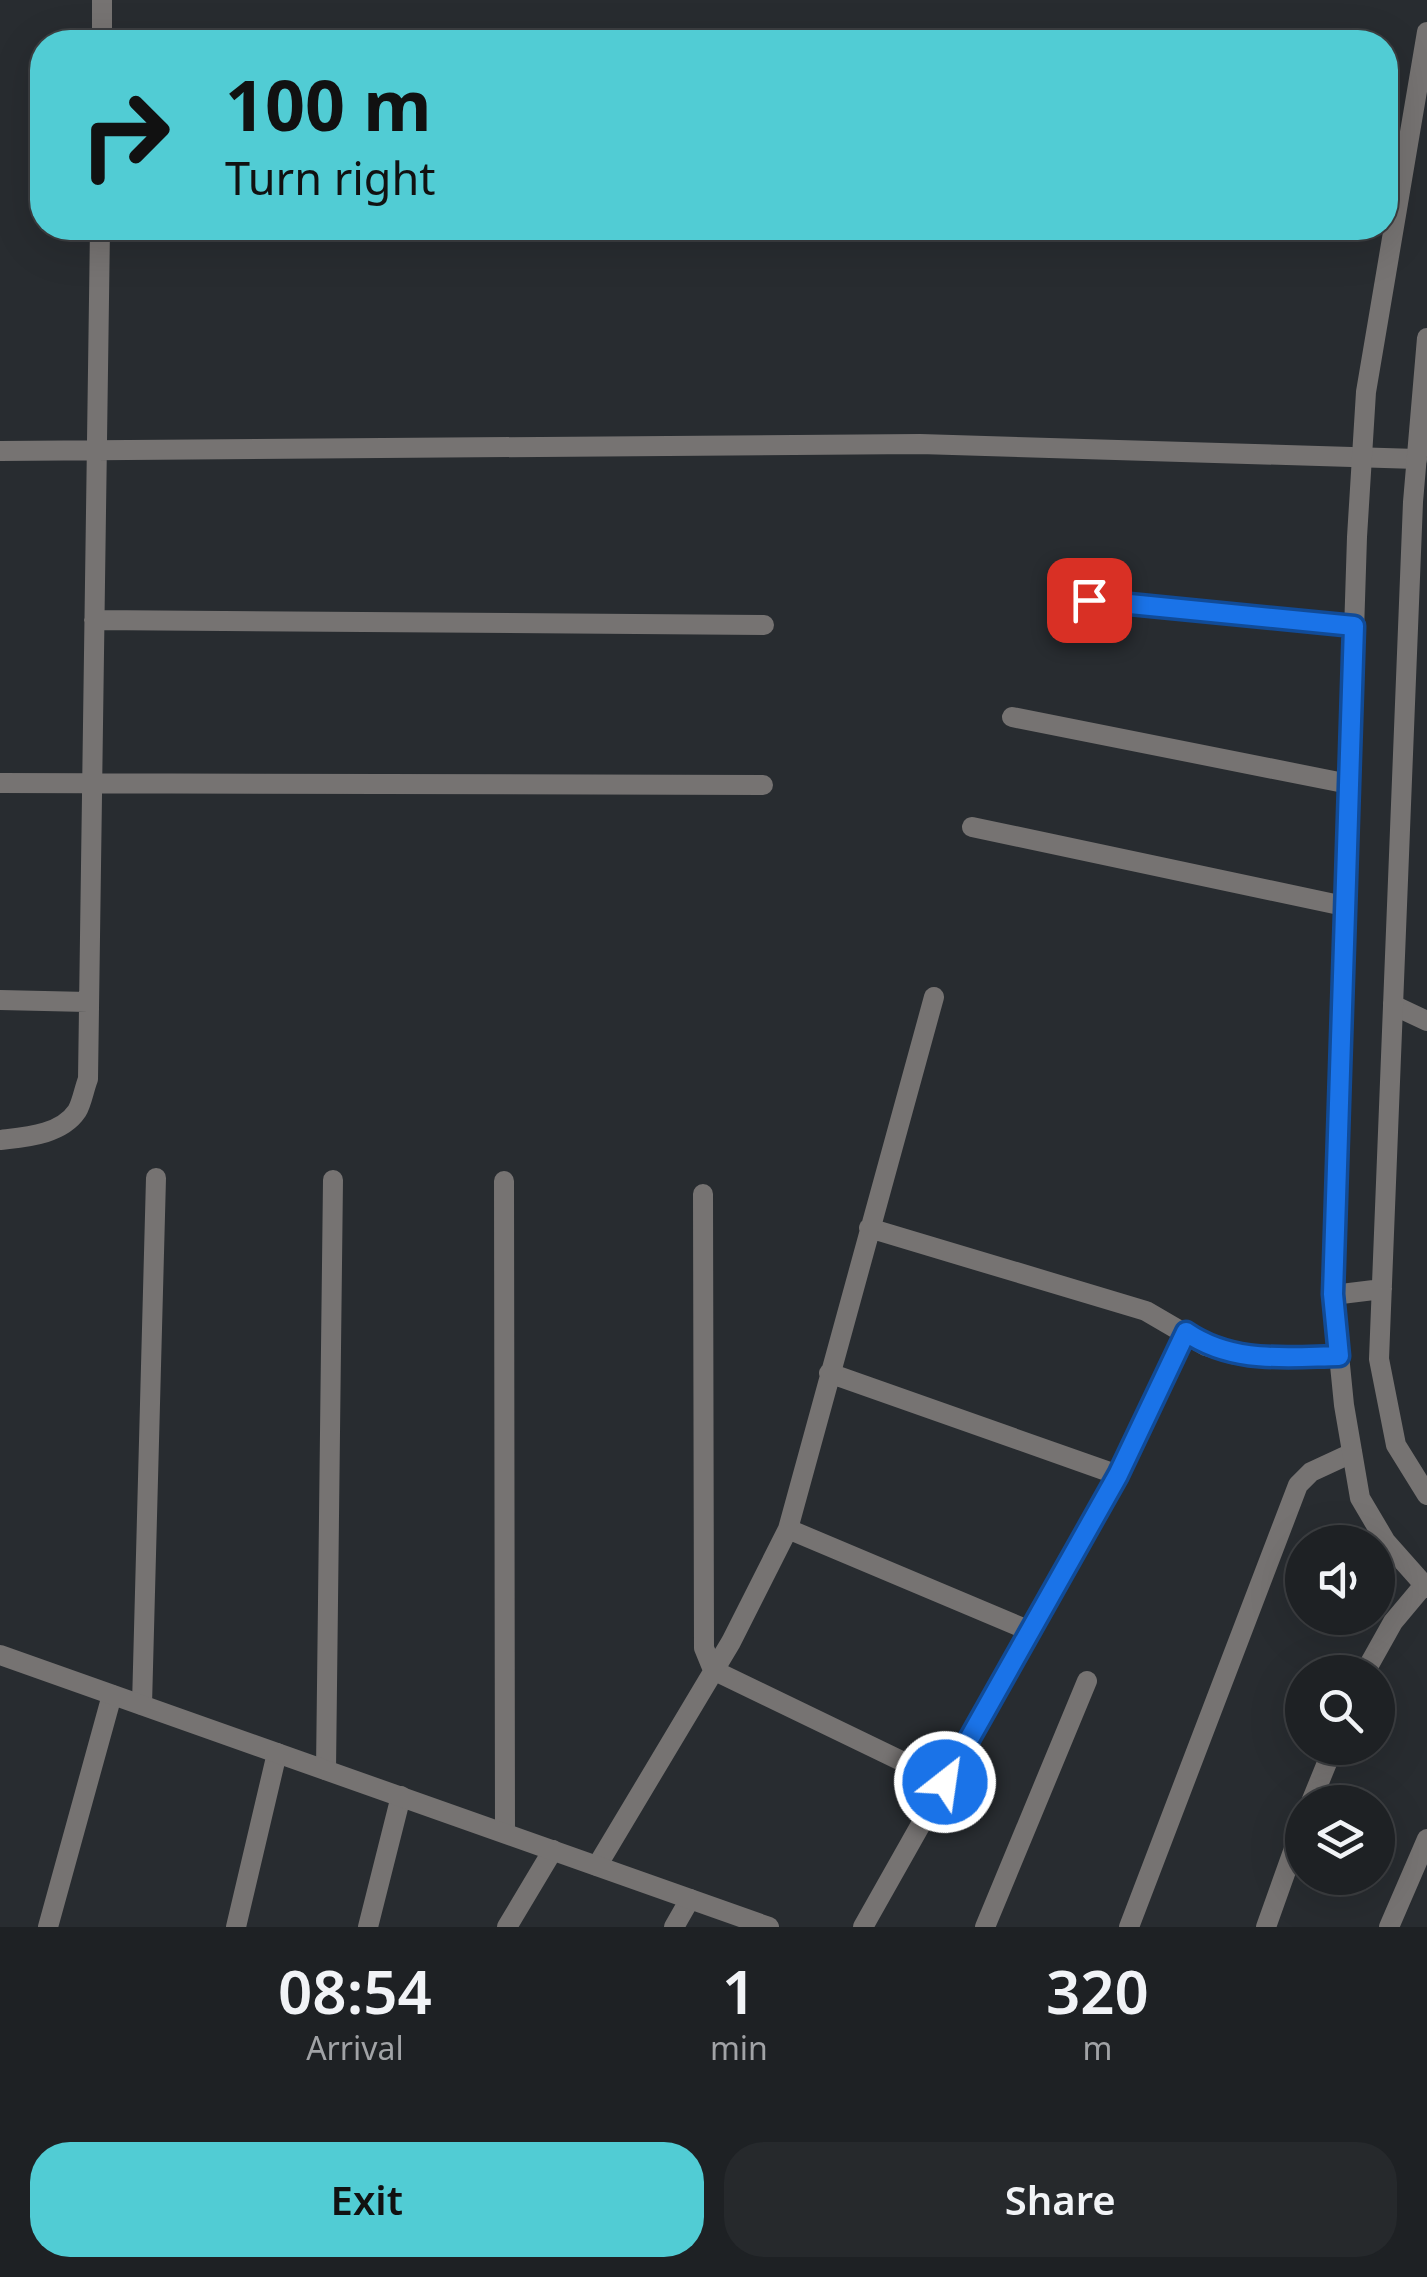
<!DOCTYPE html>
<html lang="en">
<head>
<meta charset="utf-8">
<style>
  :root { --surface:#1e2124; --page:#26292c; --text:#f1f3f6; --muted:#a1a3a6; --line:#3c3e41; --accent:#51ccd4 }
  body { margin:0; font-family:"Noto Sans",sans-serif; background:var(--page); color:var(--text); height:100vh; display:flex; flex-direction:column; font-size:38px; white-space:nowrap }
  * { box-sizing:border-box; margin:0 }
  p { font-size:32px; color:var(--muted) }
  .icon { flex:none; width:55px; height:55px; fill:none; stroke:currentColor; stroke-width:2; stroke-linecap:round; stroke-linejoin:round }
  .map { position:relative; height:1927px; overflow:hidden }
  .panel { display:flex; flex-direction:column; background:var(--surface); flex:1 }
  .panel>* { flex:none }
  .hud { position:absolute; left:30px; top:30px; width:1368px; height:210px; border-radius:40px; box-shadow:0 10px 40px #0002,0 0 0 2px var(--line); background:#51ccd4; color:#111; overflow:hidden }
  .tools { position:absolute; left:1285px; top:1525px; display:grid; gap:20px }
  .tools a { display:grid; place-items:center; width:110px; height:110px; border-radius:50%; background:var(--surface); box-shadow:0 10px 40px #0002,0 0 0 2px var(--line); font-size:50px }
  .pin { position:absolute; display:grid; place-items:center; width:85px; height:85px; color:#fff; margin:-42px; border-radius:20px; box-shadow:0 5px 15px #0006 }
  .me { position:absolute; width:110px; margin:-55px; rotate:30deg; stroke-linejoin:round; filter:drop-shadow(0 0 8px #0008) }
  .turn { display:flex; align-items:center; gap:35px; height:210px; padding:0 30px; font-size:45px }
  .turn .icon { width:130px; height:130px; stroke-width:2.5 }
  .turn b { display:block; font-size:70px; line-height:85px }
  .eta { display:flex; justify-content:space-evenly; align-items:center; height:170px; text-align:center }
  .eta b { font-size:60px; font-weight:600; line-height:70px }
  .action { display:flex; gap:20px; margin-top:auto; padding:20px 30px }
  .action a { flex:1; height:115px; border-radius:40px; background:var(--accent); color:#111; font-size:40px; font-weight:600; line-height:115px; text-align:center }
  .action a+a { background:var(--page); color:var(--text) }
  .map>svg:first-child { display:block }
  .lines { fill:none; stroke-linecap:round; stroke-linejoin:round }
  .minor { stroke:#767372; stroke-width:20 }
  .tertiary { stroke:#767372; stroke-width:20 }
  .route-casing { stroke:#114b97; stroke-width:25 }
  .route { stroke:#1a73e8; stroke-width:18 }
</style>
</head>
<body>
<div class="map">
<svg width="1427" height="1927" viewBox="0 0 1427 1927">
  <rect width="100%" height="100%" fill="#282c30"/>
  <g class="lines">
    <path class="minor" d="M102,42V0
      M0,451L920,444L1417,459
      M1089,600L1354,626
      M94,620L764,625
      M1012,717L1349,784
      M0,783L763,785
      M972,827L1344,906
      M0,1000L88,1002
      M1393,1005L1427,1021
      M0,1140C25,1137 61,1135 77,1111C82,1103 84,1089 88,1079L100,228
      M504,1181L505,1833
      M703,1194L704,1648L713,1670L945,1782
      M869,1228L1146,1311L1206,1346L1232,1354L1258,1358L1339,1356
      M829,1373L1118,1475
      M788,1529L1030,1631
      M1365,1672L1393,1622L1424,1585
      M142,1705L156,1178
      M326,1770L333,1180
      M1311,1802L1333,1748
      M597,1866L731,1642L788,1529L934,997
      M48,1927L112,1695
      M236,1927L277,1753
      M368,1927L401,1796
      M507,1927L553,1850
      M674,1927L690,1899
      M863,1927L1118,1475L1186,1332
      M985,1927L1087,1681
      M1129,1927L1298,1485L1311,1472L1352,1453
      M1266,1927L1302,1826
      M1389,1927L1427,1839"/>
    <path class="tertiary" d="M1427,32L1366,392L1357,537L1333,1295L1344,1405L1360,1498L1386,1542L1427,1588
      M1427,338L1413,502L1379,1359L1396,1445L1427,1495
      M1333,1295L1382,1289
      M0,1655L769,1927"/>
  </g>
  <g class="lines">
    <defs>
      <path id="route" d="M945,1782L1118,1475L1186,1332C1233,1364 1285,1357 1339,1356L1333,1294L1354,626L1089,600"/>
    </defs>
    <use href="#route" class="route-casing"/>
    <use href="#route" class="route"/>
  </g>
</svg>
<div class="tools">
<a><svg class="icon" aria-label="sound" viewBox="0 0 24 24"><path d="M4 9h4l5-4v14l-5-4H4zM17 9q2 3 0 6"/></svg></a>
<a><svg class="icon" aria-label="search" viewBox="0 0 24 24"><circle cx="10" cy="10" r="6"/><path d="M15 15l6 6"/></svg></a>
<a><svg class="icon" aria-label="layers" viewBox="0 0 24 24"><path d="M12 4l9 5-9 5-9-5zM3 14l9 5 9-5"/></svg></a>
</div>
<div class="pin" style="left:1089px;top:600px;background:#d93025"><svg class="icon" aria-label="arrive" viewBox="0 0 24 24"><path d="M6 21V4h12l-3 4 3 4H6"/></svg></div>
<svg class="me" style="left:945px;top:1782px" viewBox="-20 -20 40 40"><circle r="17" fill="#1a73e8" stroke="#fff" stroke-width="3"/><path d="M0-11L8 9 0 5-8 9z" fill="#fff"/></svg>
<div class="hud">
<div class="turn"><svg class="icon" aria-label="right" viewBox="0 0 24 24"><path d="M7 20v-9h11M14 6l5 5-5 5"/></svg><div><b>100 m</b>Turn right</div></div>
</div>
</div>
<section class="panel">
<div class="eta">
<div><b>08:54</b><p>Arrival</p></div>
<div><b>1</b><p>min</p></div>
<div><b>320</b><p>m</p></div>
</div>
<div class="action"><a>Exit</a><a>Share</a></div>
</section>
</body>
</html>
